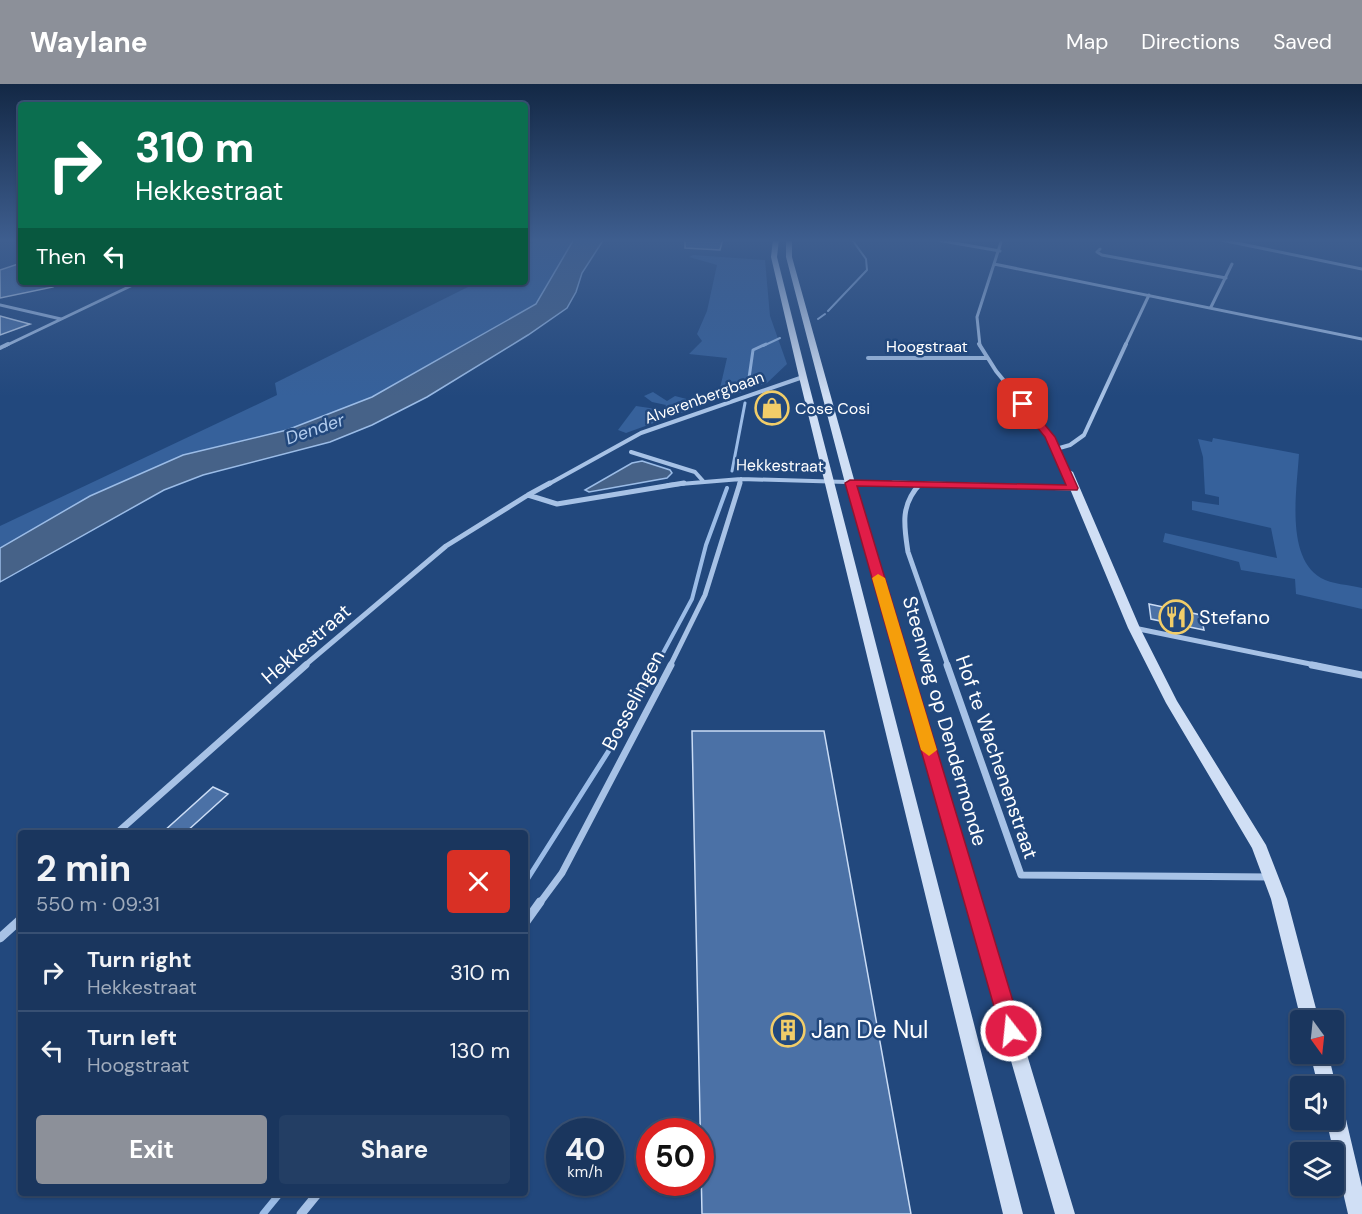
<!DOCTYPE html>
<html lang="en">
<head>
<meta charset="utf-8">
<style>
  :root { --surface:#1a365e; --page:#233e64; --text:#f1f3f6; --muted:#9fabbc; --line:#385073; --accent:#8c9099 }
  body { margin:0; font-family:"DM Sans",sans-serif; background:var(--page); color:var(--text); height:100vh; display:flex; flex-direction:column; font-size:22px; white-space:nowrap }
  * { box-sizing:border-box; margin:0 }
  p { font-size:20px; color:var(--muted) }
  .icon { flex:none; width:33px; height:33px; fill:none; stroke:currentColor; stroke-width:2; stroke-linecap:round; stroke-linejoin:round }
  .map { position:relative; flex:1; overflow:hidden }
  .panel { position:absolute; left:18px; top:746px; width:510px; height:366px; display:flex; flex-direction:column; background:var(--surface); border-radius:6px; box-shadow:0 2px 4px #0004,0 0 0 2px var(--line) }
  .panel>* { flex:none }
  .guide { position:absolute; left:18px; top:18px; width:510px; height:183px; border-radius:6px; box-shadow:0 2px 4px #0004,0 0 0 2px var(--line); background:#0b6e4f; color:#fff; overflow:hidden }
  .needle { width:39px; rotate:165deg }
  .tools { position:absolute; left:1290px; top:926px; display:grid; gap:12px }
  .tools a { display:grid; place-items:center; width:54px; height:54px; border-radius:6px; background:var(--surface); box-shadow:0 2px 4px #0004,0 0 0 2px var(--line); font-size:30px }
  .speed { position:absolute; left:546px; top:1034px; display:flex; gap:12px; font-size:30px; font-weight:700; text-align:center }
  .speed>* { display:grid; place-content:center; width:78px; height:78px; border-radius:50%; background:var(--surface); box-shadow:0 2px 4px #0004,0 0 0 2px var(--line); line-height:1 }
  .speed small { font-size:15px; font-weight:400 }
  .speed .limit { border:9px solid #d22; background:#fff; color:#111 }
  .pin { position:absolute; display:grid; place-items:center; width:51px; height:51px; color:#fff; margin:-26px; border-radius:12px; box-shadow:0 3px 9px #0006 }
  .me { position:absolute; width:66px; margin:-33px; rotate:344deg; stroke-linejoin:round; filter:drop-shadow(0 0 4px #0008) }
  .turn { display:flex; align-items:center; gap:21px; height:126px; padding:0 18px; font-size:27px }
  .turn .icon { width:78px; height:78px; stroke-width:2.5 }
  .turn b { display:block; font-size:42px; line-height:51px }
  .then { display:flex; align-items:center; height:57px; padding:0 18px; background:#0003; gap:12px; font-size:22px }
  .round { display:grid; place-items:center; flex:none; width:63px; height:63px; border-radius:6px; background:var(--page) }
  .head { display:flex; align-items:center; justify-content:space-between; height:102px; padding:0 18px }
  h1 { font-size:36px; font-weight:700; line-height:45px }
  .button { display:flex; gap:12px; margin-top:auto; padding:12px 18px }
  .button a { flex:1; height:69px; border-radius:6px; background:var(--accent); color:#fff; font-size:24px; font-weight:700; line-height:69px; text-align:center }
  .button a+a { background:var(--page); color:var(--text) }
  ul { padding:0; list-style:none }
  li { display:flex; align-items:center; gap:18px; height:78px; padding:0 18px; border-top:2px solid var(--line) }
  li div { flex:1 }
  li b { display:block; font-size:22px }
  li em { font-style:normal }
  header { display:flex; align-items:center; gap:36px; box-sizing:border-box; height:84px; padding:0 30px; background:var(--accent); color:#fff }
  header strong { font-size:28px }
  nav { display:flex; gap:33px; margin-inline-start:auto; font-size:21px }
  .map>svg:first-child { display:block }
  .green { fill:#36619b }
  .water { fill:#466288; stroke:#9bbce7; stroke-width:1.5 }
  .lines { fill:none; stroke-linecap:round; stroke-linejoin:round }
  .stream-far4 { stroke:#9bbce7; stroke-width:2 }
  .stream-far3 { stroke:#9bbce7; stroke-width:3 }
  .stream-far2 { stroke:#9bbce7; stroke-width:4 }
  .stream-far1 { stroke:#9bbce7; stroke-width:5 }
  .stream { stroke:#9bbce7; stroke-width:7 }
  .building { fill:#4b71a6; stroke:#cadcf5; stroke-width:1.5 }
  .street-far4 { stroke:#a7c2e6; stroke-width:3 }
  .street-far3 { stroke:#a7c2e6; stroke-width:4 }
  .street-far2 { stroke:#a7c2e6; stroke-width:5 }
  .street-far1 { stroke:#a7c2e6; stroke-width:7 }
  .street { stroke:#a7c2e6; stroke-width:9 }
  .secondary { fill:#d0dff5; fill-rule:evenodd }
  .route { fill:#e11d48; stroke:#92132f; stroke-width:1.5 }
  .slow { fill:#f59e0b }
  .labels { text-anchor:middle; stroke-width:5; stroke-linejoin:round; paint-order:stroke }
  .far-street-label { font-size:16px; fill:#fff; stroke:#22487d }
  .far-poi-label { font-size:16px; fill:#fff; stroke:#22487d; text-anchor:start }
  .far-water-label { font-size:18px; font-style:italic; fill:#b2ccee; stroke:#22487d }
  .poi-label { font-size:20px; fill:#fff; stroke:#22487d; text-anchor:start }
  .street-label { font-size:20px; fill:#fff; stroke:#22487d }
  .near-poi-label { font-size:24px; fill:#fff; stroke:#22487d; text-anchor:start }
</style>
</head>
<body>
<header>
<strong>Waylane</strong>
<nav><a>Map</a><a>Directions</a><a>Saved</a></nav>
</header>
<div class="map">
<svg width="1362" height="1130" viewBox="0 0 1362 1130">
  <rect width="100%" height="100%" fill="#22487d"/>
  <path class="green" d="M537,155H574L536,220L372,313L287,346L183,371L90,412L0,464V442L277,311L275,299L478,198H525V165Z
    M693,171L765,176L770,232L787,280L767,299L717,317L727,274L689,270L702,257L697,250L707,227L717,181L689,173Z
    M653,308L667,317L675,312L706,320L626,349L618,346L636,322L663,326L666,321L652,318L644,312Z
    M1213,354L1299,370C1297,405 1285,473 1321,494C1331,500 1350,501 1362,504V525L1296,510L1295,495L1241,486L1239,478L1163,458L1165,449L1277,474L1271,444L1192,426V417L1219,421V413L1205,410L1203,373L1198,355L1212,358Z"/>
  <path class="water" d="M574,155H604L582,189L576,208L567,224L528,251L427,313L372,341L330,358L203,391L164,406L0,498V464L90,412L183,371L287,346L372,313L536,220Z
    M642,377L670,386L672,389L667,394L589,408L585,406L632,379Z"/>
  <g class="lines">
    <path class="stream-far4" d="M828,227L867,186L866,175L853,157
      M818,235L825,230
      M763,262L780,254"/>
    <path class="stream-far3" d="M748,301L753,266L766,260
      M732,387L745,319"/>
    <path class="stream-far2" d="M656,582L692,515L706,461L727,404"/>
    <path class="stream-far1" d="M525,799L615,657L656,581"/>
    <path class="stream" d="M263,1130L281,1108"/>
  </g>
  <path class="building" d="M685,155H723L720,166L685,164Z
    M21,179V198H52L53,203L0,214V186Z
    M0,232L11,235L30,240L0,251Z
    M764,313H778L781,331H767Z
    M1149,520L1201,531L1204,546L1151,535Z
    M692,647H824L911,1130H702Z
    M213,703L228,710L186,748H163Z"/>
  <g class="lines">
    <path class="street-far4" d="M926,155L941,156
      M1217,155L1362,185
      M937,156L1000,167
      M1100,165L1097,168L1102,171L1226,194
      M994,180L1362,255
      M0,221L61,235
      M1211,223L1232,180
      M5,262L139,198
      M980,262L977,233L1002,155
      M1125,262L1149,211"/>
    <path class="street-far3" d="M979,260L996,287L1050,353L1068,388
      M0,264L8,260
      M868,274H987
      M1056,365L1070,361L1084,351L1126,260
      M631,368L695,388L703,397
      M547,401L641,349L803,293
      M668,401L741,395L948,401
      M739,401L741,395"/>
    <path class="street-far2" d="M893,399L1073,404
      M920,400C900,421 904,442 908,468L948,582
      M528,411L550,399
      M1134,544L1320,582
      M304,582L446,462L528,411L557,420L684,399
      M670,582L705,511L740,399"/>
    <path class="street-far1" d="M947,581L1021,791L1271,793
      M1312,581L1362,591
      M118,748L306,581
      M539,820L562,789L671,581"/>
    <path class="street" d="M525,839L540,818
      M0,854L21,835
      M301,1130L319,1108"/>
    <path class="secondary" d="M773,155H779L777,173L807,293L1023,1130H1003L799,293L771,173Z
      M786,155H792V173L855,399L1075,1130H1055L845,399L786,173Z
      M1068,385L1073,388L1140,544L1177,617L1266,761L1287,815L1319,936H1301L1271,815L1252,764L1166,619L1128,544L1063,388Z
      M1310,969H1328L1336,1002L1334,1009V1002H1318Z
      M1334,1017L1341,1020L1344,1027L1362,1103V1130H1348L1326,1035H1334Z"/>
  </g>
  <linearGradient id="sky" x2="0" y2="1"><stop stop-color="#132845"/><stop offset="0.5" stop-color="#3e5e8f"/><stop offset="1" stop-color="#3e5e8f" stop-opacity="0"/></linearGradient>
  <rect width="1362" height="313" fill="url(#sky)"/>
  <path class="route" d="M1020,318H1026L1055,353L1078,404L1077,406L857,402L1022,947L1019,954L1011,957L1004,954L1001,947L845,399L850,396L1066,401L1045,353L1020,322Z"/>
  <path class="slow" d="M878,490L885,494L937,666L929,672L921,666L872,494Z"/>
  <defs>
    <symbol id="shop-ring" viewBox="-11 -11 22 22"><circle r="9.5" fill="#22487d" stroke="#f1cd69" stroke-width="1.5"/><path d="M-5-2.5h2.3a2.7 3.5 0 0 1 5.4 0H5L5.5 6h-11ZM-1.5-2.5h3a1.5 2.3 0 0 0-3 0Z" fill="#f1cd69"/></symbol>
    <symbol id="restaurant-ring" viewBox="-11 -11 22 22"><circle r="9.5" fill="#22487d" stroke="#f1cd69" stroke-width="1.5"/><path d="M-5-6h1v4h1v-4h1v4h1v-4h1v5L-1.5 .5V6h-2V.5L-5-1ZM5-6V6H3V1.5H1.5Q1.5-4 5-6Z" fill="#f1cd69"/></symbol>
    <symbol id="building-ring" viewBox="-11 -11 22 22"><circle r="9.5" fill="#22487d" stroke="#f1cd69" stroke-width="1.5"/><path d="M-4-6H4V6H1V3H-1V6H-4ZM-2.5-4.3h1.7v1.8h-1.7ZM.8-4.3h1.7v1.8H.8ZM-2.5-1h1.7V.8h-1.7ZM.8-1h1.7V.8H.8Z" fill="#f1cd69"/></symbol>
  </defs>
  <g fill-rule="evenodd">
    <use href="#shop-ring" x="753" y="305" width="38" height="38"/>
    <use href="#restaurant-ring" x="1157" y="514" width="38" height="38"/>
    <use href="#building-ring" x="769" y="927" width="38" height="38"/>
  </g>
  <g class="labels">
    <g class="far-street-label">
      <text x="927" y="268">Hoogstraat</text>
      <text transform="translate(704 313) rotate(-20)" y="6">Alverenbergbaan</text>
      <text transform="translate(780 381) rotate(1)" y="6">Hekkestraat</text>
    </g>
    <g class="far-poi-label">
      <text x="795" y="330">Cose Cosi</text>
    </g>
    <g class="far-water-label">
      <text transform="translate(315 345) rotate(-19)" y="6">Dender</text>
    </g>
    <g class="poi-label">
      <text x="1199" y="540">Stefano</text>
    </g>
    <g class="street-label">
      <text transform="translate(306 560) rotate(-41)" y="7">Hekkestraat</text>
      <text transform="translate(633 616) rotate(-62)" y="7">Bosselingen</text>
      <text transform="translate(945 637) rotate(74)" y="7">Steenweg op Dendermonde</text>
      <text transform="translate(997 673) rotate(71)" y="7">Hof te Wachenenstraat</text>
    </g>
    <g class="near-poi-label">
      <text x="811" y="954">Jan De Nul</text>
    </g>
  </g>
</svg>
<div class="tools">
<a><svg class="needle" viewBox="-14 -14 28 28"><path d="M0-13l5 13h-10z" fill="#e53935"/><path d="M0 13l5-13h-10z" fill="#9fabbc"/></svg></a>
<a><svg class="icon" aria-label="sound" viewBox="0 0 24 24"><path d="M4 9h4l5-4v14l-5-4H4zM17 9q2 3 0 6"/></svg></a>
<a><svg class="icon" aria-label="layers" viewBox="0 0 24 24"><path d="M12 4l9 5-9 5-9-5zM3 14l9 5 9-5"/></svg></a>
</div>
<div class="speed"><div>40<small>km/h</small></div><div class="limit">50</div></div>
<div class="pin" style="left:1023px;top:320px;background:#d93025"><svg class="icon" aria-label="arrive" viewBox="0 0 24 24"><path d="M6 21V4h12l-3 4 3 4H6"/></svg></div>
<svg class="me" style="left:1011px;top:947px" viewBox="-20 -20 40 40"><circle r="17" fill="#e11d48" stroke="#fff" stroke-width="3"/><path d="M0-11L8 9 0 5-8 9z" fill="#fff"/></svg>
<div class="guide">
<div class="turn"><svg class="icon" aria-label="right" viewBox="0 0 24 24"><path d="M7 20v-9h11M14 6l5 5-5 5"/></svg><div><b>310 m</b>Hekkestraat</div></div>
<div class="then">Then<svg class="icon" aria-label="left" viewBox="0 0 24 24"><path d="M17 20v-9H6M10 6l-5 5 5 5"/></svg></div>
</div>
<section class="panel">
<div class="head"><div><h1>2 min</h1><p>550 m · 09:31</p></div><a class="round" style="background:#d93025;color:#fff"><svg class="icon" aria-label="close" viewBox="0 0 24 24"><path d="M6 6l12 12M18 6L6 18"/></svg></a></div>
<ul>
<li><svg class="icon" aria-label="right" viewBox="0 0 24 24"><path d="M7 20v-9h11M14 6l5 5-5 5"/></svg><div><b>Turn right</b><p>Hekkestraat</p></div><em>310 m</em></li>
<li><svg class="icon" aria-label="left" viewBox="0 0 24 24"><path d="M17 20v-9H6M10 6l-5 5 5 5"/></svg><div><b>Turn left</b><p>Hoogstraat</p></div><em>130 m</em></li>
</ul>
<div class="button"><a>Exit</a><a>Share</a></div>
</section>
</div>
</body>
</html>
